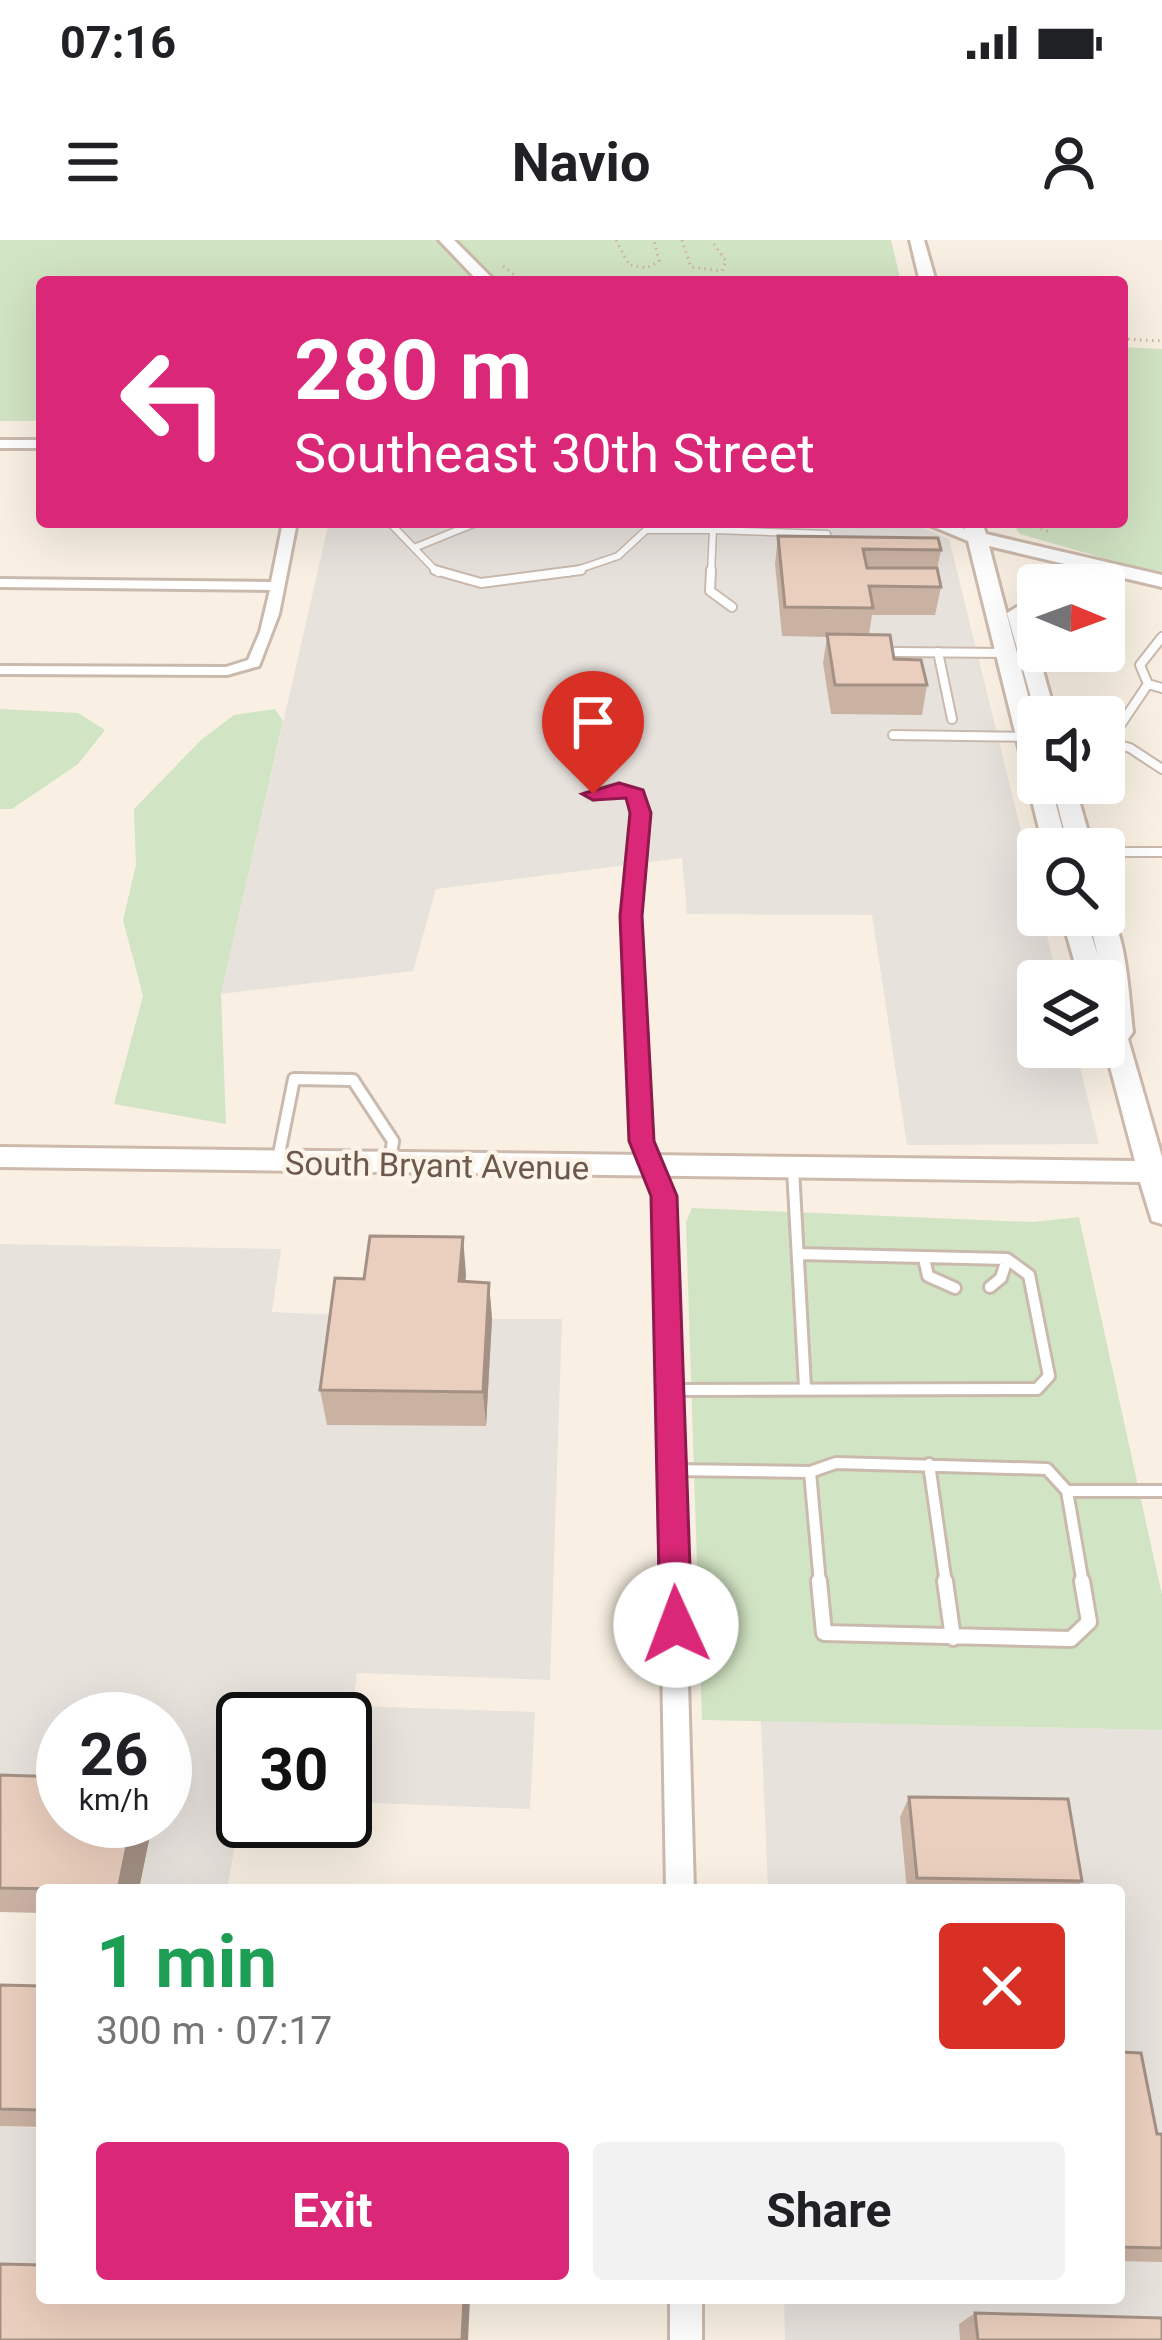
<!DOCTYPE html>
<html lang="en">
<head>
<meta charset="utf-8">
<style>
  :root { --surface:#fff; --page:#f2f2f2; --text:#202124; --muted:#757577; --accent:#db2777 }
  body { margin:0; font-family:Roboto,sans-serif; background:var(--page); color:var(--text); height:100vh; display:flex; flex-direction:column; font-size:45px; white-space:nowrap }
  * { box-sizing:border-box; margin:0 }
  p { font-size:39px; color:var(--muted) }
  .icon { flex:none; width:66px; height:66px; fill:none; stroke:currentColor; stroke-width:2; stroke-linecap:round; stroke-linejoin:round }
  .map { position:relative; flex:1; overflow:hidden }
  .panel { position:absolute; left:36px; top:1644px; width:1089px; height:420px; display:flex; flex-direction:column; background:var(--surface); border-radius:12px; box-shadow:0 12px 48px #0002 }
  .panel>* { flex:none }
  .hud { position:absolute; left:36px; top:36px; width:1092px; height:252px; border-radius:12px; box-shadow:0 12px 48px #0002; background:#db2777; color:#fff; overflow:hidden }
  .needle { width:78px; rotate:91deg }
  .tools { position:absolute; left:1017px; top:324px; display:grid; gap:24px }
  .tools a { display:grid; place-items:center; width:108px; height:108px; border-radius:12px; background:var(--surface); box-shadow:0 12px 48px #0002; font-size:60px }
  .speed { position:absolute; left:36px; top:1452px; display:flex; gap:24px; font-size:60px; font-weight:700; text-align:center }
  .speed>* { display:grid; place-content:center; width:156px; height:156px; border-radius:50%; background:var(--surface); box-shadow:0 12px 48px #0002; line-height:1 }
  .speed small { font-size:30px; font-weight:400 }
  .speed .limit { border:6px solid #111; border-radius:18px; background:#fff; color:#111 }
  .pin { position:absolute; display:grid; place-items:center; width:102px; height:102px; color:#fff; margin:-123px -51px; border-radius:50% 50% 50% 0; rotate:-45deg; box-shadow:0 0 12px #0007 }
  .pin .icon { rotate:45deg }
  .me { position:absolute; width:132px; margin:-66px; rotate:358deg; stroke-linejoin:round; filter:drop-shadow(0 0 9px #0008) }
  .turn { display:flex; align-items:center; gap:42px; height:252px; padding:0 60px; font-size:54px }
  .turn .icon { width:156px; height:156px; stroke-width:2.5 }
  .turn b { display:block; font-size:84px; line-height:102px }
  .round { display:grid; place-items:center; flex:none; width:126px; height:126px; border-radius:12px; background:var(--page) }
  .overview { display:flex; align-items:center; justify-content:space-between; height:204px; padding:0 60px }
  h1 { font-size:72px; font-weight:700; line-height:90px; color:#1e9e55 }
  .primary-button { display:flex; gap:24px; margin-top:auto; padding:24px 60px }
  .primary-button a { flex:1; height:138px; border-radius:12px; background:var(--accent); color:#fff; font-size:48px; font-weight:700; line-height:138px; text-align:center }
  .primary-button a+a { background:var(--page); color:var(--text) }
  .status { display:flex; justify-content:space-between; align-items:center; height:84px; padding:0 60px; background:var(--surface); direction:ltr }
  .status svg { height:33px; fill:currentColor }
  header { display:flex; justify-content:space-between; align-items:center; height:156px; padding:0 60px; background:var(--surface); font-size:54px; font-weight:700 }
  .map>svg:first-child { display:block }
  .industrial { fill:#e8e2dd }
  .green { fill:#d1e4c3 }
  .lines { fill:none; stroke-linecap:round; stroke-linejoin:round }
  .lane-far3-casing { stroke:#cabaae; stroke-width:9 }
  .lane-far2-casing { stroke:#cabaae; stroke-width:12 }
  .lane-far1-casing { stroke:#cabaae; stroke-width:16 }
  .lane-casing { stroke:#cabaae; stroke-width:20 }
  .street-casing { stroke:#cabaae; stroke-width:6 }
  .secondary-casing { stroke:#cdbaac; stroke-width:6 }
  .path { stroke:#cfb3a2; stroke-width:3; stroke-dasharray:1.5 4.5; stroke-linecap:butt }
  .lane-far3 { stroke:#fff; stroke-width:6 }
  .lane-far2 { stroke:#fff; stroke-width:8 }
  .lane-far1 { stroke:#fff; stroke-width:10 }
  .lane { stroke:#fff; stroke-width:14 }
  .street { fill:#fff; fill-rule:evenodd }
  .secondary { fill:#fff; fill-rule:evenodd }
  .wall { fill:#cab2a3 }
  .shaded-wall { fill:#a49185 }
  .building { fill:#ebcfbe; stroke:#a49185; stroke-width:3 }
  .route { fill:#db2777; stroke:#8e194d; stroke-width:3 }
  .labels { text-anchor:middle; stroke-width:9; stroke-linejoin:round; paint-order:stroke }
  .street-label { font-size:33px; fill:#6d584c; stroke:#fcf4e8 }
</style>
</head>
<body>
<div class="status"><b>07:16</b><svg viewBox="0 0 49 12"><path d="M0 12V9h3v3zM5 12V6h3v6zM10 12V3h3v9zM15 12V0h3v12zM26 1h20v11H26zM47 4h2v5h-2z"/></svg></div>
<header><svg class="icon" aria-label="menu" viewBox="0 0 24 24"><path d="M4 6h16M4 12h16M4 18h16"/></svg>Navio<svg class="icon" aria-label="person" viewBox="0 0 24 24"><circle cx="12" cy="8" r="4"/><path d="M4 21q1-7 8-7t8 7"/></svg></header>
<div class="map">
<svg width="1162" height="2100" viewBox="0 0 1162 2100">
  <rect width="100%" height="100%" fill="#f9f0e3"/>
  <path class="industrial" d="M329,282H909L949,299L1038,659V675H1042L1058,741H1038V807H1075L1099,904L907,905L872,675L687,674L682,618L436,649L413,731L221,754Z
    M0,1004L281,1009L272,1072L342,1075L328,1185L485,1186L492,1079H562L550,1440L357,1433L353,1466L535,1472L530,1569L345,1562V1479H243V1559L227,1650H140L153,1581H165V1479H63V1564L0,1562Z
    M761,1481L1162,1490V2100H785L784,2058H1119V1650H768Z
    M0,1886L42,1888V2037L0,2036Z"/>
  <path class="green" d="M0,0H891L901,42H42V181H0Z
    M1122,107L1162,109V335L1020,294L1011,282H1122Z
    M0,469L78,473L105,490L78,524L12,569H0Z
    M275,469L283,481L221,754L226,884L114,864L143,756L123,680L136,625L134,569L201,500L234,475Z
    M692,968L1033,982L1079,977L1162,1355V1490L702,1480L686,982Z"/>
  <g class="lines">
    <defs>
      <path id="lane-far3" d="M389,282L438,333
        M649,282L646,290H713L711,282
        M414,308L478,282
        M568,333L618,316L646,290
        M711,333L713,290L827,294"/>
      <path id="lane-far2" d="M435,330L481,343L581,330
        M711,330L710,351L732,367
        M896,412L1006,413
        M938,412L952,479
        M1148,444L1140,425L1162,397
        M893,495L1028,497
        M1106,501L1130,508L1162,529
        M1109,502L1148,444L1162,448
        M1104,612H1162"/>
      <path id="lane-far1" d="M278,919L294,839L353,840L393,901L390,921
        M793,929L805,1147
        M924,1018L928,1036L955,1048
        M990,1047L1001,1038L1007,1019
        M668,1150L1037,1149L1049,1136L1029,1035L1007,1019L798,1014
        M929,1224L946,1344
        M670,1230L810,1232
        M1067,1251H1162
        M1067,1251L1083,1344
        M820,1344L810,1232L836,1223L1047,1229L1067,1251"/>
      <path id="lane" d="M819,1341L824,1393L1071,1399L1089,1382L1082,1341
        M945,1341L953,1398"/>
      <path id="street" d="M0,200H42V208H0Z
        M283,282H297L279,374L259,426L227,435L0,434V426L226,427L248,420L260,392L270,350L0,347V339L271,342Z
        M619,544L642,551L649,573L640,676L652,901L674,956L694,1650H666L654,956L632,901L622,676L633,573L629,557L618,554L593,559L585,554Z
        M670,2058H702V2100H670Z"/>
      <path id="secondary" d="M439,0H454L496,42H479Z
        M910,0H924L936,42H920Z
        M922,282H947L965,289L964,282H982L986,294L1162,335V347L989,306L1038,494V543H1050L1068,609H1044L968,301Z
        M1017,367L1027,373L1056,477H1038V482L1007,373Z
        M1052,543H1074L1093,609H1069Z
        M1104,668C1127,685 1129,762 1133,792L1128,799L1162,917V984L1152,981L1140,942L0,927V907L1135,921L1104,804V741H1080L1061,675H1085L1098,716L1088,675H1104Z"/>
    </defs>
    <use href="#lane-far3" class="lane-far3-casing"/>
    <use href="#lane-far2" class="lane-far2-casing"/>
    <use href="#lane-far1" class="lane-far1-casing"/>
    <use href="#lane" class="lane-casing"/>
    <use href="#street" class="street-casing"/>
    <use href="#secondary" class="secondary-casing"/>
    <path class="path" d="M616,0L629,25L647,28L659,21L654,0
      M682,0L691,27L722,31L726,21L711,0
      M503,26L523,42
      M946,40L970,41
      M1122,99L1162,101
      M1024,282L1052,293"/>
    <use href="#lane-far3" class="lane-far3"/>
    <use href="#lane-far2" class="lane-far2"/>
    <use href="#lane-far1" class="lane-far1"/>
    <use href="#lane" class="lane"/>
    <use href="#street" class="street"/>
    <use href="#secondary" class="secondary"/>
  </g>
  <path class="wall" d="M778,296L941,310L937,330L941,347L935,375H872L869,395L894,419L927,445L922,475L831,474L823,423L827,397L782,396L775,324Z
    M466,1034L465,1042L489,1043L492,1079L486,1186L327,1185L320,1150Z
    M0,1535L42,1650V1673L0,1672Z
    M909,1557L1082,1641L1076,1650H907L900,1577Z
    M0,1745L42,1746V1887L0,1886Z
    M1119,1812L1157,1894H1162V2022L1119,2021Z
    M975,2073L1162,2100H960L959,2084Z"/>
  <path class="shaded-wall" d="M463,997L466,1034L462,1077L459,1041Z
    M489,1043L492,1079L486,1186L483,1152Z
    M132,1581H153L139,1650H118Z
    M464,2058H470L468,2100H462Z"/>
  <path class="building" d="M778,296L938,298L941,310L863,309L867,328H937L941,347L869,346L873,368L785,367Z
    M827,394L890,395L894,419L921,420L927,445H835Z
    M370,996L463,997L459,1041L489,1043L483,1152L320,1150L335,1038L364,1039Z
    M0,1535L63,1537V1581H132L118,1650L0,1648Z
    M909,1557L1068,1559L1082,1641L917,1638Z
    M0,1745L42,1746V1870L0,1869Z
    M1119,1812L1141,1813L1157,1894H1162V2008L1119,2007Z
    M0,2024L42,2025V2058H464L462,2100H0Z
    M975,2073L1162,2078V2100H978Z"/>
  <path class="route" d="M619,543L643,550L651,573L642,676L654,901L677,956L692,1385L687,1395L676,1399L665,1395L660,1385L651,956L629,901L620,676L630,573L626,558L593,560L582,554Z"/>
  <g class="labels">
    <g class="street-label">
      <text transform="translate(437 925) rotate(1)" y="12">South Bryant Avenue</text>
    </g>
  </g>
</svg>
<div class="tools">
<a><svg class="needle" viewBox="-14 -14 28 28"><path d="M0-13l5 13h-10z" fill="#e53935"/><path d="M0 13l5-13h-10z" fill="#757577"/></svg></a>
<a><svg class="icon" aria-label="sound" viewBox="0 0 24 24"><path d="M4 9h4l5-4v14l-5-4H4zM17 9q2 3 0 6"/></svg></a>
<a><svg class="icon" aria-label="search" viewBox="0 0 24 24"><circle cx="10" cy="10" r="6"/><path d="M15 15l6 6"/></svg></a>
<a><svg class="icon" aria-label="layers" viewBox="0 0 24 24"><path d="M12 4l9 5-9 5-9-5zM3 14l9 5 9-5"/></svg></a>
</div>
<div class="speed"><div>26<small>km/h</small></div><div class="limit">30</div></div>
<div class="pin" style="left:593px;top:554px;background:#d93025"><svg class="icon" aria-label="arrive" viewBox="0 0 24 24"><path d="M6 21V4h12l-3 4 3 4H6"/></svg></div>
<svg class="me" style="left:676px;top:1385px" viewBox="-20 -20 40 40"><circle r="19" fill="#fff"/><path d="M0-13L10 11 0 6-10 11z" fill="#db2777"/></svg>
<div class="hud">
<div class="turn"><svg class="icon" aria-label="left" viewBox="0 0 24 24"><path d="M17 20v-9H6M10 6l-5 5 5 5"/></svg><div><b>280 m</b>Southeast 30th Street</div></div>
</div>
<section class="panel">
<div class="overview"><div><h1>1 min</h1><p>300 m · 07:17</p></div><a class="round" style="background:#d93025;color:#fff"><svg class="icon" aria-label="close" viewBox="0 0 24 24"><path d="M6 6l12 12M18 6L6 18"/></svg></a></div>
<div class="primary-button"><a>Exit</a><a>Share</a></div>
</section>
</div>
</body>
</html>
